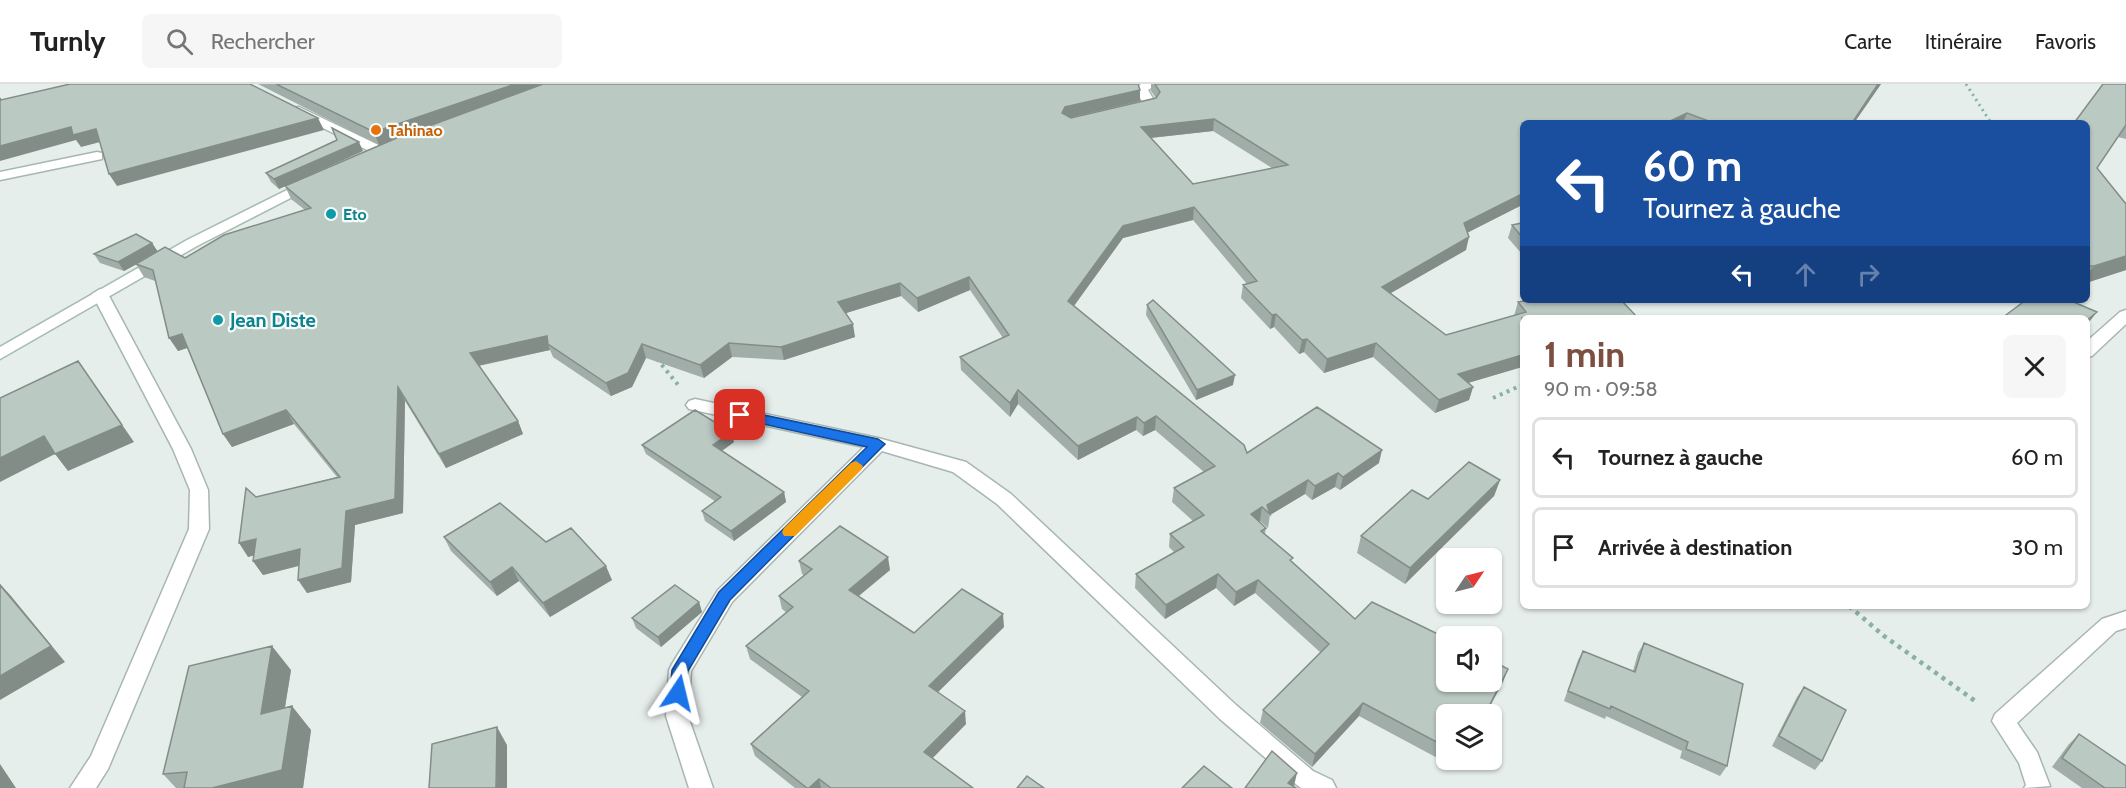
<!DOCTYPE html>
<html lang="fr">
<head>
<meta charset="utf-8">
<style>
  :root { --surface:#fff; --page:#f6f6f6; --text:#222; --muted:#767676; --line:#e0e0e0; --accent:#7d4f41 }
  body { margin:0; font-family:Cabin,sans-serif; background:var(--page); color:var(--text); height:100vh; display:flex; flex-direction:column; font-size:22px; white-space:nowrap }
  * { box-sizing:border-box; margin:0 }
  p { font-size:20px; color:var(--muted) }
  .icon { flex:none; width:33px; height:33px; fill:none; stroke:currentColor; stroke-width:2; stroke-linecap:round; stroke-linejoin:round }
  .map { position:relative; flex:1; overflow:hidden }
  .details { position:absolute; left:1520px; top:231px; width:570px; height:294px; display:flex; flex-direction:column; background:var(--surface); border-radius:9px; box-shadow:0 2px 4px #0004 }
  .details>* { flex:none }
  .hud { position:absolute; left:1520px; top:36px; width:570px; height:183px; border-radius:9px; box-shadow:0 2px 4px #0004; background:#1a4fa0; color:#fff; overflow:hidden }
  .needle { width:39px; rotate:55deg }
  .fabs { position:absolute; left:1436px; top:464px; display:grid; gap:12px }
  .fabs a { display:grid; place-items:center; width:66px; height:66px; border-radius:9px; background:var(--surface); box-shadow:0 2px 4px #0004; font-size:30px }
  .pin { position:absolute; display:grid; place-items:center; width:51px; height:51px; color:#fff; margin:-26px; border-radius:12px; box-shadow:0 3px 9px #0006 }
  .me { position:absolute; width:66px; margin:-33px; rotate:10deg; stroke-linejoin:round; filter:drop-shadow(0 0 4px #0008) }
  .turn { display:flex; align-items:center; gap:21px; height:126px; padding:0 24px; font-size:27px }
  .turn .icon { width:78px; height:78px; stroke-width:2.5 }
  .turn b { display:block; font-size:42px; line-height:51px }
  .lanes { display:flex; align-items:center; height:57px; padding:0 24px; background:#0003; justify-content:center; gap:30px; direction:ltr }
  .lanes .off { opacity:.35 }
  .round { display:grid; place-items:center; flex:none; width:63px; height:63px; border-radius:9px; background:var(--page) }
  .summary { display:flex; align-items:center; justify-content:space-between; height:102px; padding:0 24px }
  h1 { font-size:36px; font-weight:700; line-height:45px; color:var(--accent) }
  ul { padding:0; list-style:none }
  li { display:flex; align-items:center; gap:18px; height:81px; margin:0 12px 9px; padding:0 12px; border:3px solid var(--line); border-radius:9px }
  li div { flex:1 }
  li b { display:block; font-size:22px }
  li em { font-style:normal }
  header { display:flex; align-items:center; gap:36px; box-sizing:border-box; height:84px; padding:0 30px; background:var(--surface); border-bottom:2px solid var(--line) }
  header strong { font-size:28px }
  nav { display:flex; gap:33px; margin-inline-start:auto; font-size:21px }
  .search { width:420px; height:54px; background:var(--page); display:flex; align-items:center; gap:15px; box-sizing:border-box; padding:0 21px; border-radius:9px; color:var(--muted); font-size:22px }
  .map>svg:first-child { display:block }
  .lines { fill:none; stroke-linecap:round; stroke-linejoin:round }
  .lane-casing { stroke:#a8b6b2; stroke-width:3 }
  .street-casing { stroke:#a8b6b2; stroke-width:3 }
  .secondary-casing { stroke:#a5bab2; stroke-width:3 }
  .path-far2 { stroke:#88b0a3; stroke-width:3; stroke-dasharray:2 4; stroke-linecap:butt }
  .path-far1 { stroke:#88b0a3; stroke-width:4; stroke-dasharray:3 4.5; stroke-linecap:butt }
  .path { stroke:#88b0a3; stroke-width:4.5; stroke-dasharray:4 5; stroke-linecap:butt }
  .lane { fill:#fff; fill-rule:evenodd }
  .street { fill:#fff; fill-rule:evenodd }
  .secondary { fill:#fff; fill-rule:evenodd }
  .wall { fill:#a1ada8; fill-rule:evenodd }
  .shaded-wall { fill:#838d88 }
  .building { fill:#bbc9c3; stroke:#838d88; stroke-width:1.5; fill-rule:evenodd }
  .route { fill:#1a73e8; stroke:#114b97; stroke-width:1.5 }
  .slow { fill:#f59e0b }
  .food-dot { fill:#e8710a; stroke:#f7fbf9; stroke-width:2 }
  .culture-dot { fill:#0f9aa8; stroke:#f7fbf9; stroke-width:2 }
  .labels { text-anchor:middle; stroke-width:4.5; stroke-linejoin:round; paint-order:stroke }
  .far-food-label { font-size:16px; font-weight:bold; fill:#c56008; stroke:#f7fbf9; text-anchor:start }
  .far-culture-label { font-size:16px; font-weight:bold; fill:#0d838f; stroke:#f7fbf9; text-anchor:start }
  .culture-label { font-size:20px; font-weight:bold; fill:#0d838f; stroke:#f7fbf9; text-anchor:start }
</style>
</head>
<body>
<header>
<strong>Turnly</strong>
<div class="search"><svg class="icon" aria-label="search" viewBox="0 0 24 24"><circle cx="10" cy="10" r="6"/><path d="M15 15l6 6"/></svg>Rechercher</div>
<nav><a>Carte</a><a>Itinéraire</a><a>Favoris</a></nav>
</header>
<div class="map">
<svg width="2126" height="704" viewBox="0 0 2126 704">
  <rect width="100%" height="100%" fill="#e6eeeb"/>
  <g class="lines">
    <defs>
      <path id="lane" d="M1141,0H1157L1148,6L1157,21L1151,25L1129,28V22L1143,19L1135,5Z
        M2126,226V240L2092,272L2086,273V258L2120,228Z"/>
      <path id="street" d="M299,23L387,65L389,68L387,71H377L295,30V24Z
        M97,68L102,69V75L0,96V88Z
        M100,205L108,210L191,365L208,406L209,445L108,685L96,704H70L91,672L189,445L190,406L173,365L92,210Z
        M695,315L878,354L966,378L1011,410L1236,621L1313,687L1332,696L1336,704H1301L1297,701L1220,635L997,420L953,388L882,367L732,518L691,587L688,632L713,704H689L666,632L669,586L672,580L718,506L864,363L689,325L686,321L689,317Z
        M2126,527V544L2116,547L2017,639L2037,668L2050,702L2024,704L2026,701L2019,679L1992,637L1995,630L2102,535Z"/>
      <path id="secondary" d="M311,94L316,95V101L197,162L0,275V263L187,156Z"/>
    </defs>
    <use href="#lane" class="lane-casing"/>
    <use href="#street" class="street-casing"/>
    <use href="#secondary" class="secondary-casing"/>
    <path class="path-far2" d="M1966,0L1991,39"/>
    <path class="path-far1" d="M657,275L679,302
      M1493,314L1522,301"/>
    <path class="path" d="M1849,522L1884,552L1978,619"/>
    <use href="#lane" class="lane"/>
    <use href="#street" class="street"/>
    <use href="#secondary" class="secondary"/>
  </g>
  <path class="wall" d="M258,0H1138L1140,17L1070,34H1071L1156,14L1151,7V0H1881L1854,39H1522V121L1468,148L1466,166L1390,209L1446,251L1514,232L1518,218L1531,216L1522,234V283L1468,299L1473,303L1469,316L1435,329L1373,273L1324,289L1304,268L1299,270L1274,243L1270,245L1241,214L1243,201L1247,200L1193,136L1123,154L1074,222L1247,369L1379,379L1340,406L1335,403L1312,416L1305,410L1270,431L1268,444L1260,437L1259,438L1266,444L1265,450L1292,478L1355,535L1503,598L1446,630V675H1463L1458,685L1359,632L1312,683L1260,639L1263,626L1321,569L1255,509L1234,522L1216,504L1165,535L1135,504L1136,490L1174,468L1169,463L1170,450L1193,437L1172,418L1174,404L1204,388L1155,346L1143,352L1136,346L1078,376L1018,320L1010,333L961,286L960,273L1003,254L970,206L918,228L901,212L846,229L855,253L784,276L732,273L704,294L646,274L632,303L611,312L553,273L550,266L479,282L518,337L523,350L446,384L405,317L403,429L355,441L351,498L307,509L299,482L263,491L253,477L254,471L248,473L256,413L337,393L294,340L232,363L223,350L187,264L178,267L155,197L144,193L136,180L141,178L124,187L100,179L94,170L152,159L158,168L185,174L305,126L291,115L285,102L387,58L379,61ZM1213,47L1272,84L1193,100L1151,54Z
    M2126,0V55L2118,53L2097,84L2126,120V186L2086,199V39Z
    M363,67L279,105L271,98L266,89Z
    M1522,139V170L1508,154L1512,141Z
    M1147,221L1233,301L1196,316L1146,231Z
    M734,358L722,367L784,408L786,418L734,457L705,437L702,427L716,418L646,370L642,361Z
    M1500,396L1494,412L1405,500L1357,469L1361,452L1428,415Z
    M444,453L546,458L612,496L550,533L519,497L497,512L451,467Z
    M799,477L890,486L859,512L914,549L1004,543L938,608L966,640L932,674L973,704H795L755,672L751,660L802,613L750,575L746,562L787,529L782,525L779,512L805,492L802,490Z
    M699,518L702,528L661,563L636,544L632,534Z
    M1644,559L1727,682L1720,692L1680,674L1682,667L1606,632L1605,635L1564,617L1578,576L1583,567L1633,587L1638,569Z
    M291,586L285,623L311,646L303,704H176L163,690Z
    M1804,603L1822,677L1815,686L1772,662L1797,613Z
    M2079,650L2126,704H2082L2052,683L2069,660Z"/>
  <path class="shaded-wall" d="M515,0H553L379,61L374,48Z
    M1878,0H1881L1854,39H1852Z
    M1140,6V17L1064,35L1062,29L1065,23Z
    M1687,29L1683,39H1666Z
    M318,34L324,46L117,102L109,90Z
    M1214,35L1213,47L1140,55L1141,43Z
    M71,43L96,45L104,57L81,63L76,56L0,77V62Z
    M359,58L363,67L279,105L274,95Z
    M1522,110V121L1461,152L1464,139Z
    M1194,123L1193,136L1123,154L1068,230V217L1123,142Z
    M1469,153L1466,166L1379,216L1382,203Z
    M152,159L158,168L124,187L118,178Z
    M2126,172V186L2086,199V192L2094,182Z
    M969,193L970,206L918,228L917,214Z
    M900,199L901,212L840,231L838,218Z
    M2097,228L2086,242V237Z
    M1276,230L1274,243L1270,245L1272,231Z
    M853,240L855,253L784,276L781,263Z
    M182,250L190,263L178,267L169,254Z
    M547,252L548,260L550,266L476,282L470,269Z
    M1307,255L1304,268L1299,270L1302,256Z
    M729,259L732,273L704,294L700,281Z
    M1376,259L1373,273L1324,289L1327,275Z
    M642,260L646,274L632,303L611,312L606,299Z
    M1522,271V283L1454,303L1458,290Z
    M78,277L134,358L68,387L55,370L0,398V374Z
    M1235,291L1233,301L1196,316L1197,306Z
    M398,303L405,317L403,429L355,441L351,498L307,509L298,496L346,427Z
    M1473,303L1469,316L1435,329L1439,316Z
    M1018,306V320L1010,333V319Z
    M286,326L294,340L232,363L223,350Z
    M1156,332L1155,346L1143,352L1144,339Z
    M1137,333L1136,346L1078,376V362Z
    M518,337L523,350L446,384L439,370Z
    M731,348L734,358L716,371L713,361Z
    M1382,366L1379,379L1340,406L1343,393Z
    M1338,389L1335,403L1312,416L1315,402Z
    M1308,396L1305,410L1270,431L1267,421Z
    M1500,396L1494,412L1405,500L1410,484Z
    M784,408L786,418L734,457L731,447Z
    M1262,423L1260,437L1249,444L1251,430Z
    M256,455L266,468L248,473L239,459Z
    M300,465L309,479L263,491L253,477Z
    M888,473L890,486L851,518L849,506Z
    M606,482L612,496L550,533L543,519Z
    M512,483L519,497L497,512L490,498Z
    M1218,490L1216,504L1165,535L1166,521Z
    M1258,496L1255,509L1234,522L1236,508Z
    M0,500L11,512L65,578L0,616Z
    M699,518L702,528L661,563L658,553Z
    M1003,530L1004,543L931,615L929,602Z
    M272,562L291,586L280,654L261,630Z
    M1508,585L1503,598L1486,630H1485Z
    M1363,619L1359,632L1312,683L1315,670Z
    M292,622L311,646L303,704H212Z
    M965,627L966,640L926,681L924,668Z
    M497,643L507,661V704H496Z
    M0,680L16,704H0Z
    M1297,689L1294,702L1292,704L1288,699Z
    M819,695L821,704H809Z"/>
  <path class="building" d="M70,0H250L318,34L109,90L96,45L73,51L71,43L0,62V14L1,16Z
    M276,0H515L374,48Z
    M543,0H1138L1140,6L1065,23L1062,29L1071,34L1156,14L1160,8L1155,0H1878L1852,39H1714L1687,29L1666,39H1522V110L1464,139L1469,153L1382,203L1446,251L1526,228L1518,218L1531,216H1621L1638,234H1522V271L1458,290L1473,303L1439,316L1376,259L1327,275L1307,255L1302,256L1276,230L1272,231L1243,201L1257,197L1194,123L1123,142L1068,217L1244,361L1247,369L1317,323L1382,366L1343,393L1338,389L1315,402L1308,396L1267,421L1270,430L1262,423L1251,430L1266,444L1261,447L1293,474L1290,476L1355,535L1372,518L1446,554V597H1491V576L1508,585L1485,630H1446V663L1363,619L1315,670L1263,626L1329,560L1258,496L1236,508L1218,490L1166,521L1136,490L1184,463L1170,450L1204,431L1174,404L1215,382L1156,332L1144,339L1137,333L1078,362L1018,306L1010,319L960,273L1009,251L969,193L917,214L900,199L838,218L853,240L781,263L729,259L700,281L642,260L628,289L606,299L548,260L547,252L470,269L518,337L439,370L398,303L395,415L346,427L342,484L298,496L300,465L253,477L256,455L239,459L246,404L256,413L340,393L286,326L223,350L182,250L169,254L153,186L136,180L165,163L185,174L224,151L311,124L285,102L399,53ZM1214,35L1288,81L1193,100L1141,43Z
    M2103,0H2126V41L2097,84L2126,120V172L2094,182H2086V39H2074Z
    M332,44L359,58L274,95L266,89L337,56Z
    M1522,139V153L1512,141Z
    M136,150L152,159L118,178L94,170Z
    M1153,216L1235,291L1197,306L1147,221Z
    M2026,216H2069L2097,228L2086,237V234H2002Z
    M78,277L122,341L55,370L44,352L0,374V314Z
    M695,326L731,348L713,361L784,408L731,447L702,427L721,413L642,361Z
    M1469,378L1500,396L1410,484L1361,452L1412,406L1428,415Z
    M500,419L546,458L571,444L606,482L543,519L512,483L490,498L444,453Z
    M840,442L888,473L849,506L914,549L962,505L1003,530L929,602L965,627L924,668L973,704H831L819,695L809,704H807L751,660L809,607L746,562L793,523L779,512L812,485L799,477Z
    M0,501L51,562L0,592Z
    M675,501L699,518L658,553L632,534Z
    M1644,559L1743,600L1727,682L1686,665L1688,658L1611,622L1610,625L1568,607L1583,567L1635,588Z
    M272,562L261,630L292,622L282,686L212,704H184L187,688L163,690L189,582Z
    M1804,603L1846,626L1822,677L1779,652Z
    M497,643L496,704H429L432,660Z
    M2079,650L2126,682V704H2105L2062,674Z
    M1272,667L1297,689L1288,699L1296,704H1245Z
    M1204,682L1232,704H1182Z
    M1027,692L1044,704H1017Z"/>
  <path class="route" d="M740,326L878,355L885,360L730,516L688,587L684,614H673L670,609L672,586L719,508L867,363L736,334V328Z"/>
  <path class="slow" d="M856,377L863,382L861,386L795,452H784L782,448L784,444L851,379Z"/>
  <circle class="food-dot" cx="376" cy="46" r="6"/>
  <g class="culture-dot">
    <circle cx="331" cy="130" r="6"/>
    <circle cx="218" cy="236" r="6"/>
  </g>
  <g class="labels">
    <g class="far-food-label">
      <text x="388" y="52">Tahinao</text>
    </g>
    <g class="far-culture-label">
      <text x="343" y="136">Eto</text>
    </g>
    <g class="culture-label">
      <text x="230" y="243">Jean Diste</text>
    </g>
  </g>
</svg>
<div class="fabs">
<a><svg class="needle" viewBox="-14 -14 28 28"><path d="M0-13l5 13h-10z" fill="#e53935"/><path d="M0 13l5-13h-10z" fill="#767676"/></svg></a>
<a><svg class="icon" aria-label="sound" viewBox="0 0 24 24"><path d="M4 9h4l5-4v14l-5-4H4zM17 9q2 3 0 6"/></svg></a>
<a><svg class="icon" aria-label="layers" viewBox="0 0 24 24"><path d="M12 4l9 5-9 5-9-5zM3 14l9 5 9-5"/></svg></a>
</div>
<div class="pin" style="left:740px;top:331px;background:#d93025"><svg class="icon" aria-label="arrive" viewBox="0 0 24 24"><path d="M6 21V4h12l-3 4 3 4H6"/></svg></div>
<svg class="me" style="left:678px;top:609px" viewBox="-20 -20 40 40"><path d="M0-17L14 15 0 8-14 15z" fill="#1a73e8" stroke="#fff" stroke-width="4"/></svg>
<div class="hud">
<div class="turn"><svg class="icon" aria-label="left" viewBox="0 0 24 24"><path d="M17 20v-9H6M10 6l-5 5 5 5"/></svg><div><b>60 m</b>Tournez à gauche</div></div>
<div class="lanes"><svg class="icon" aria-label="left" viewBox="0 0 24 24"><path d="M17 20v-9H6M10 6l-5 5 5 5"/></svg><svg class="icon off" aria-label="ahead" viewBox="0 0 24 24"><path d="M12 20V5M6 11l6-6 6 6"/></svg><svg class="icon off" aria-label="right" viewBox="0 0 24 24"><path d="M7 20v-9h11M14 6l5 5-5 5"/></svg></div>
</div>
<section class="details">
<div class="summary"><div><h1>1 min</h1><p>90 m · 09:58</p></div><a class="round"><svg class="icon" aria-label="close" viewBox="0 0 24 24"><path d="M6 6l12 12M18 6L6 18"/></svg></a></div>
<ul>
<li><svg class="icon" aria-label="left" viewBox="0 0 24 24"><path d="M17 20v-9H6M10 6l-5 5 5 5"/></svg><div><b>Tournez à gauche</b></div><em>60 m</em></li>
<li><svg class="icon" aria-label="arrive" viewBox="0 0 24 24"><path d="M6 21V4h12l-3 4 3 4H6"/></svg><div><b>Arrivée à destination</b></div><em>30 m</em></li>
</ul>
</section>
</div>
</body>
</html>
